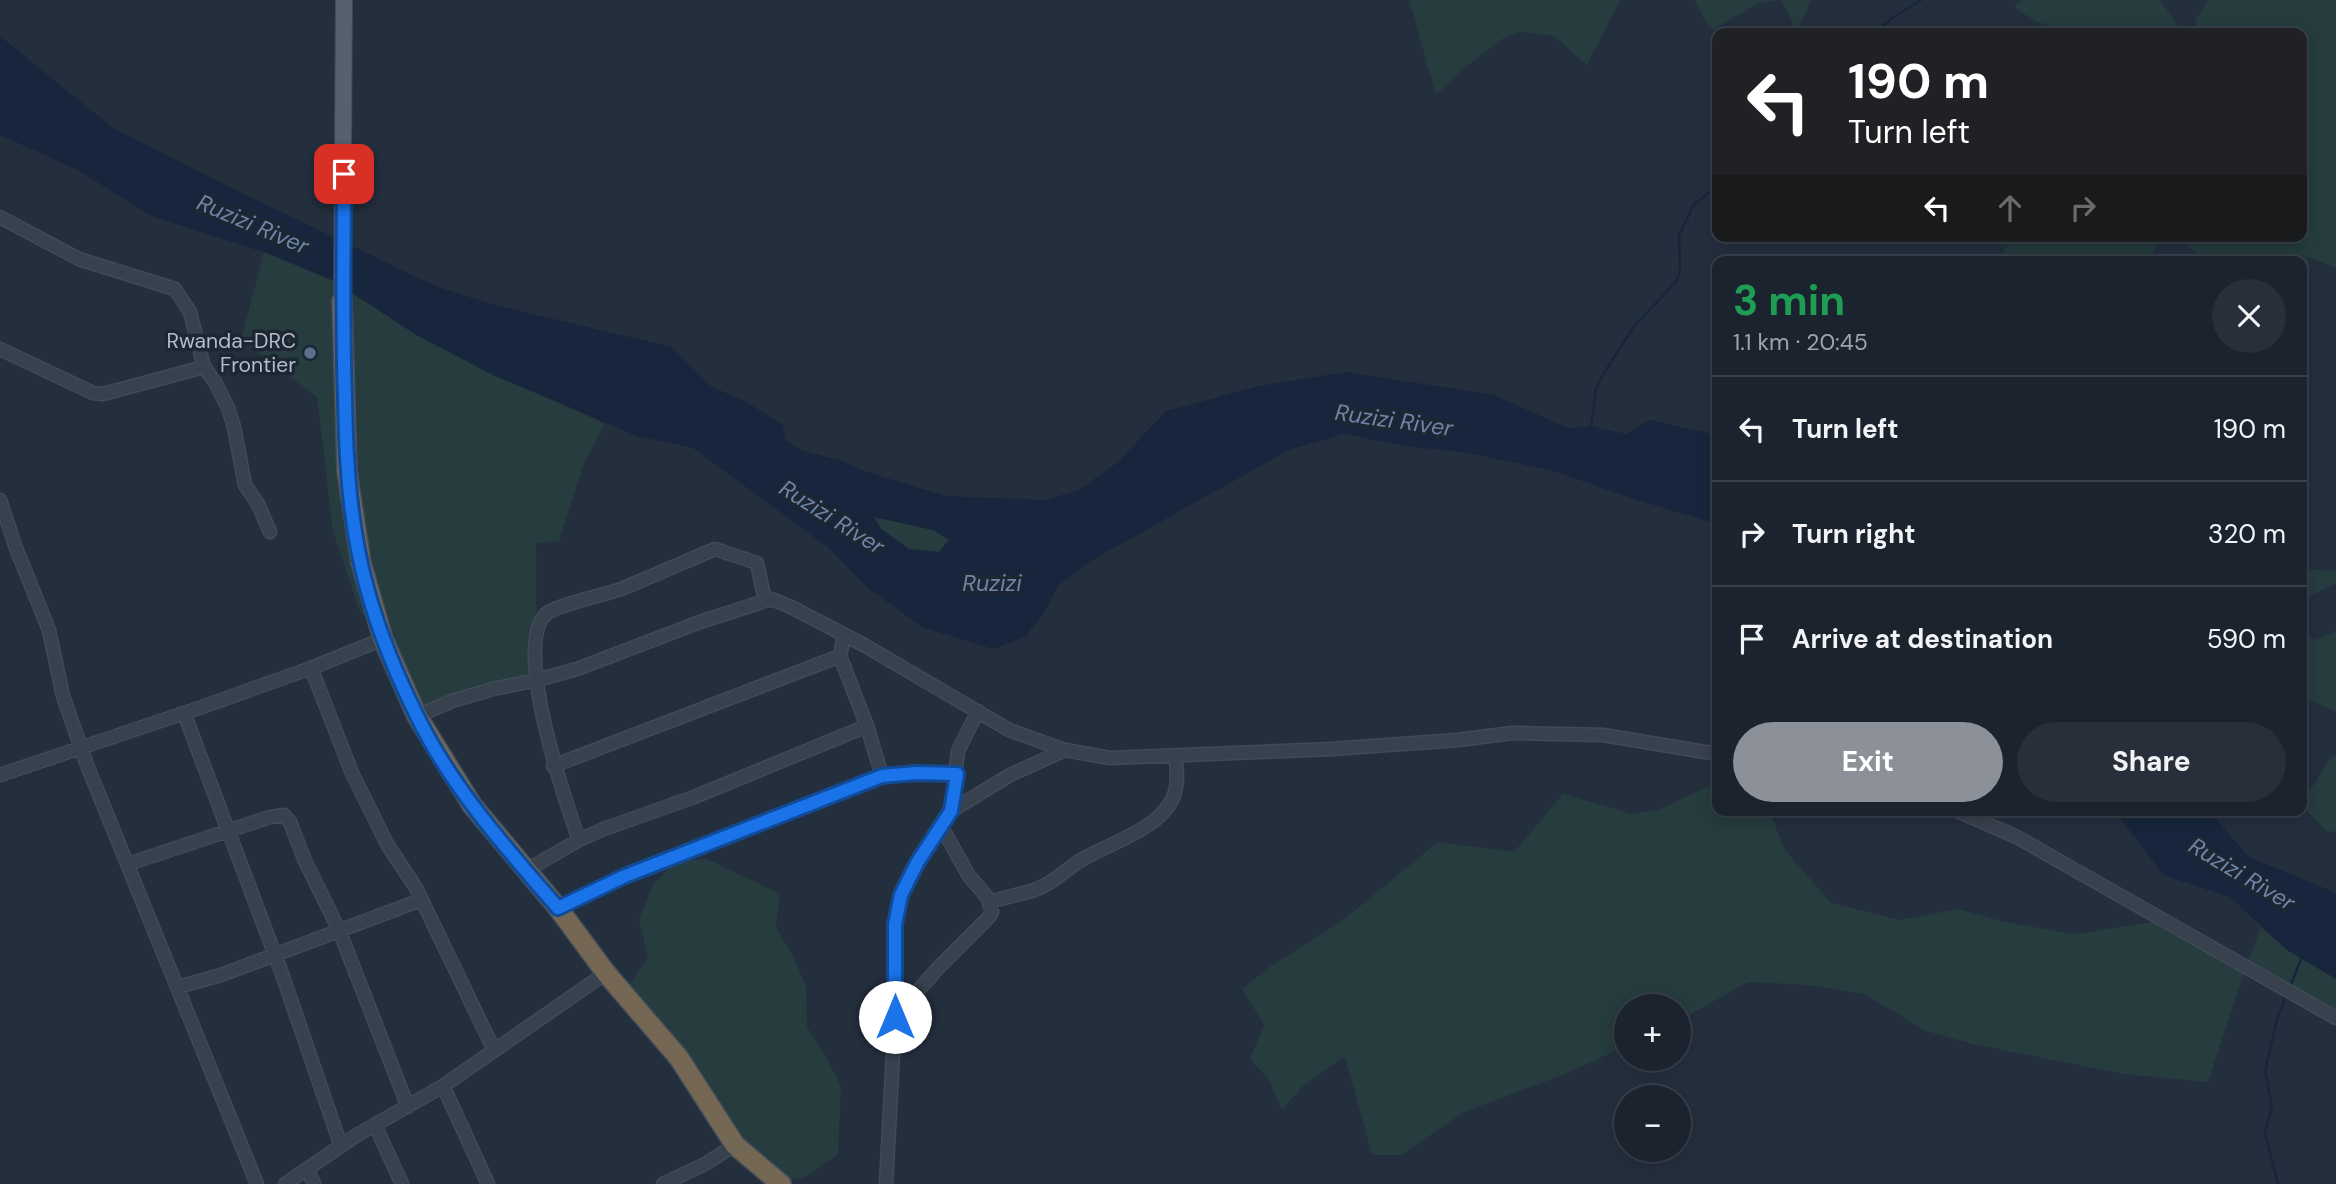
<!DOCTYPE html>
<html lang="en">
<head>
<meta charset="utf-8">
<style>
  :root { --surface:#1b232e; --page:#282f3a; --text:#f1f3f6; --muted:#a0a4aa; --line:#39404a; --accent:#8c9099 }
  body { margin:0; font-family:"DM Sans",sans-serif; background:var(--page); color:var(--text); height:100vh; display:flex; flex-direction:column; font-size:26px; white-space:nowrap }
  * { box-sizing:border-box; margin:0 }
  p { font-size:23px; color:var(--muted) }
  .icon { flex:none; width:38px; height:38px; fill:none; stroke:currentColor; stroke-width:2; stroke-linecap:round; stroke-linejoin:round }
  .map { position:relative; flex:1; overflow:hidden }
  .sheet { position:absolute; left:1712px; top:256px; width:595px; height:560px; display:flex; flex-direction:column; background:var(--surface); border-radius:14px; box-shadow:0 4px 18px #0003,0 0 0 2px var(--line) }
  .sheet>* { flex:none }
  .banner { position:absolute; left:1712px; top:28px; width:595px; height:214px; border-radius:14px; box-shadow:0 4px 18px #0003,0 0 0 2px var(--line); background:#202124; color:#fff; overflow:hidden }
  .tools { position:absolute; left:1614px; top:994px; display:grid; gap:14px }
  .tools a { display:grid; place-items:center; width:77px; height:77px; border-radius:50%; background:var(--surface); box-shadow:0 4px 18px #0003,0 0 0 2px var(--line); font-size:35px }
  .pin { position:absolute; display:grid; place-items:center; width:60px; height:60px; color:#fff; margin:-30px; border-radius:14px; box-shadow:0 4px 10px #0006 }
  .me { position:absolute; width:77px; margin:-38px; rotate:0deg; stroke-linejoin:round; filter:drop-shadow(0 0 5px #0008) }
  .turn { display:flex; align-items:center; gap:24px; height:147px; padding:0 21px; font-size:32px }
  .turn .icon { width:91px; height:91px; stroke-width:2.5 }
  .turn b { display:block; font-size:49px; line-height:60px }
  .lanes { display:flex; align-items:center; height:66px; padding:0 21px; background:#0003; justify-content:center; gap:35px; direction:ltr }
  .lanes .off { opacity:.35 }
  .round { display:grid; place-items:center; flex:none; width:74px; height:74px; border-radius:37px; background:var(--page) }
  .overview { display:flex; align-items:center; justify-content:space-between; height:119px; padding:0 21px }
  h1 { font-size:42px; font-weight:700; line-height:52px; color:#1e9e55 }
  .button { display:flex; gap:14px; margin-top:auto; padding:14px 21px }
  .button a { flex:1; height:80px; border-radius:42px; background:var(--accent); color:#fff; font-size:28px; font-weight:700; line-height:80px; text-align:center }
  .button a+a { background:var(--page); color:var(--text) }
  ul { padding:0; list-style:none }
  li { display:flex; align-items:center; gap:21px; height:105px; padding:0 21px; border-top:2px solid var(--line) }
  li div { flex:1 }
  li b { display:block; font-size:26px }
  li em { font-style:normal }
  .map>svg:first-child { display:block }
  .green { fill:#263c3f }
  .water { fill:#17263c; fill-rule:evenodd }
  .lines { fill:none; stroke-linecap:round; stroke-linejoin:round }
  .stream { stroke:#17263c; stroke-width:2.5 }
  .minor-casing { stroke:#414a57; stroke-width:15 }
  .major-casing { stroke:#414a57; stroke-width:18 }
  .highway-casing { stroke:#434c59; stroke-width:22 }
  .minor { stroke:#38414e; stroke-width:12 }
  .major { stroke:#56606e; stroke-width:16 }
  .highway { stroke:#746855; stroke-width:19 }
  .route-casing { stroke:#114b97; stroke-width:18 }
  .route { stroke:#1a73e8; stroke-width:12 }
  .service-dot { fill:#5c6f8a; stroke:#1d2633; stroke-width:2.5 }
  .labels { text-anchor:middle; stroke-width:7; stroke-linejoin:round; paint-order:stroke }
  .poi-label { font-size:21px; fill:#b4bcc9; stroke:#1d2633; text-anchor:end }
  .water-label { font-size:23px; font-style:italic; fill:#6d86a8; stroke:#1d2633 }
</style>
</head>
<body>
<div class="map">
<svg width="2336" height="1184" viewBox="0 0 2336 1184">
  <rect width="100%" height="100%" fill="#242f3e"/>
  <path class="green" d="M1409,0H1620L1587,65L1554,36L1519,32L1502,39L1462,70L1436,95Z
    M1694,0H1779L1758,3L1713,30L1708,25Z
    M1781,0H1811L1796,33H1791L1792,21Z
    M2023,0H2161V2L2179,27C2147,39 2075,37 2043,24C2033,21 2023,13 2014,7Z
    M2208,0H2336V268L2306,256L2310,264L2301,285V261H2200L2196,252L2188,247L2192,236H2203L2212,242L2216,236H2301V33H2195L2196,19Z
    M2012,236H2158L2152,261H1999Z
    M264,252L334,281L418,336L605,424L584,463L559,541L536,543L537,680L417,716L383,639L359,610L333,531L317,397L241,340Z
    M874,517L933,530L949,540L939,552L909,549L881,529Z
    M2301,569L2336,571V583L2301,601Z
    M2301,619L2307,626L2308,635L2315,640L2336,631V712L2304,697L2301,698Z
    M2336,755V832L2327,831L2301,805L2330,759Z
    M1707,787L1717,788V810H1769L1785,850L1831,903L1899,920L1958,909L2005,922L2075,934L2164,920L2247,966L2261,927L2287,950L2336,979V1018L2246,967L2208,1082L2124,1074L1973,1044L1926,1031L1865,994L1808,985L1748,982L1678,1021V1006H1626V1046L1565,1074L1464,1112L1401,1155H1372L1345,1056L1302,1087L1282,1110L1268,1078L1250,1059L1264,1025L1242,989L1271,966L1342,921L1438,842L1514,852L1563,794L1632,814L1658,810Z
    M707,859L780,894L776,927L794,958L806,987L807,1027L826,1057L841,1086L838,1154L805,1177L780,1183L735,1145L623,993L648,958L639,919L653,885L677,861Z"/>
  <path class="water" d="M0,36L113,128L236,190L435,286L498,306L672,347L712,387L745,401L783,425L785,439L801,450L843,461L864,471L946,496L1046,500L1079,490L1118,462L1166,411L1259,386L1346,372L1494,395L1568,428L1591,426L1626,434L1650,420L1717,435V524L1634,499L1554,471L1469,453L1405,446L1344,434L1289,450L1087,563L1059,585L1041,617L1025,637L993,649L922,627L867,587L829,548L693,448L637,436L493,375L418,336L334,281L264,252L151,216L76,169L0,135ZM874,517L933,530L949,540L939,552L909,549L881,529Z
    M2114,810H2208L2249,857L2336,893V979L2287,950L2230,897L2163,875Z"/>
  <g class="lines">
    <path class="stream" d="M1876,33L1891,19L1921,0
      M1591,427L1596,389L1601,378L1634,326L1675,283L1680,273L1679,235L1694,204L1717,187
      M2291,984L2302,957
      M2278,1184L2265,1133L2272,1106L2265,1071L2277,1019L2285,999"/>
    <defs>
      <path id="minor" d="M0,217L79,259L175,289L190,312L204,367
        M0,349L93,393L103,394L204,367L215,382L228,408L234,427L245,485L258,504L270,532
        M0,500L16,548L49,630L63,696L87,765L257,1184
        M844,635L840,656L867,726L882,776L916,773L957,774
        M311,668L352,773L387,844L416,888L494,1050
        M184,713L281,971L341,1146
        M417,716L452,701L493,689L537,680L577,669L700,622L771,599L789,606L864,645L1009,730L1065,750L1110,758L1332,749L1458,740L1512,733L1603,735L1717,754
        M553,766L840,656
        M0,775L202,707L311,668L383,639
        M1955,810L2017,837L2336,1018
        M951,811L1010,775L1065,750
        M579,840C565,800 512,645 546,614C556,605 605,595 621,589C653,576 684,562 715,549L757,563L765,601
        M128,864L270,817L284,815L290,822L305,861L339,930L408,1107
        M525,871L579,840L604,829L694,797L867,726
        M989,902C1003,898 1018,895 1031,891C1049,886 1063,872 1078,862C1105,844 1162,830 1174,795C1179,783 1176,769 1176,757
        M558,908L625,876L882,776
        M178,987L221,975L421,900
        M895,1017L939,967L989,917L992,912L987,897L969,876L941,826
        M443,1086L488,1184
        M375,1125L402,1184
        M307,1169L314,1184
        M285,1184L357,1135L443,1086L606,973
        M663,1184L705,1164L735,1145
        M886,1184L895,1017V924L901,896L909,877L951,811L958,751L978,711"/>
      <path id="major" d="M342,301L344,0"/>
      <path id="highway" d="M342,301L347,471L361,563L383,639L417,716L472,805L558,908L606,973L679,1058L735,1145L781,1184"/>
    </defs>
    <use href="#minor" class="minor-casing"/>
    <use href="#major" class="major-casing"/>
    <use href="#highway" class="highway-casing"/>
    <use href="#minor" class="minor"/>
    <use href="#major" class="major"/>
    <use href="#highway" class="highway"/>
  </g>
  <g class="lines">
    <defs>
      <path id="route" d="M344,174C344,249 342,323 345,398C346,463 350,529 368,592C380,635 397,676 417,716C452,788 506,848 558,908L625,876L882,776L916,773L957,774L951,811L917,863L901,895L895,924V1017"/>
    </defs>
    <use href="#route" class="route-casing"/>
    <use href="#route" class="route"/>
  </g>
  <circle class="service-dot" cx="310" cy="353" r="7"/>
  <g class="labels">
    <g class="poi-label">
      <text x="296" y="348">Rwanda-DRC<tspan x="296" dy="24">Frontier</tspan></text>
    </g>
    <g class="water-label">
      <text transform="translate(253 224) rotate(23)" y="8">Ruzizi River</text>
      <text transform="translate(1394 420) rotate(8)" y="8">Ruzizi River</text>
      <text transform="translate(832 517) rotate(32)" y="8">Ruzizi River</text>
      <text x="992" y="591">Ruzizi</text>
      <text transform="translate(2242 874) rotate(31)" y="8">Ruzizi River</text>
    </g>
  </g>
</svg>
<div class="tools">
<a>+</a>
<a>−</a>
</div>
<div class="pin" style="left:344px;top:174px;background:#d93025"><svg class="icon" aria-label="arrive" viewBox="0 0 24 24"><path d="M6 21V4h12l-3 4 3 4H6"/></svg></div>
<svg class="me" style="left:895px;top:1017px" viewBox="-20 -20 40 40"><circle r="19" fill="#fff"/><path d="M0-13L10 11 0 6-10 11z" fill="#1a73e8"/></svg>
<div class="banner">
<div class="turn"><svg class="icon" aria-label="left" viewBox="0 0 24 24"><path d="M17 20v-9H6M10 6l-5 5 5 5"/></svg><div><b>190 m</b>Turn left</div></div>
<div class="lanes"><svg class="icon" aria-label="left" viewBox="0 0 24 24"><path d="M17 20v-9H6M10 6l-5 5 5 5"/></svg><svg class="icon off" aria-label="ahead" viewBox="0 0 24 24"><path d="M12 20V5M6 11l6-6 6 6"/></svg><svg class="icon off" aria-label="right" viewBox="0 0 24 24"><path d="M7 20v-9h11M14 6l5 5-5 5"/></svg></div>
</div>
<section class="sheet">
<div class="overview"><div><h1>3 min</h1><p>1.1 km · 20:45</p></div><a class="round"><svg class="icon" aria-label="close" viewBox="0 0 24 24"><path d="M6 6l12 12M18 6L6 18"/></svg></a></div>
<ul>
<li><svg class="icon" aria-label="left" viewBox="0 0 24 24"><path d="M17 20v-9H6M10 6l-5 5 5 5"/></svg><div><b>Turn left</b></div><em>190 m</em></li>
<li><svg class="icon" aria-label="right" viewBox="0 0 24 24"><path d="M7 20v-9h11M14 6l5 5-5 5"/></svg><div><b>Turn right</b></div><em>320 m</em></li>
<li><svg class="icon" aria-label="arrive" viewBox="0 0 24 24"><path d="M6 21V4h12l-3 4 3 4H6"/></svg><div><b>Arrive at destination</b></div><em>590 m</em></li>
</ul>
<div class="button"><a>Exit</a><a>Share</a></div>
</section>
</div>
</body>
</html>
